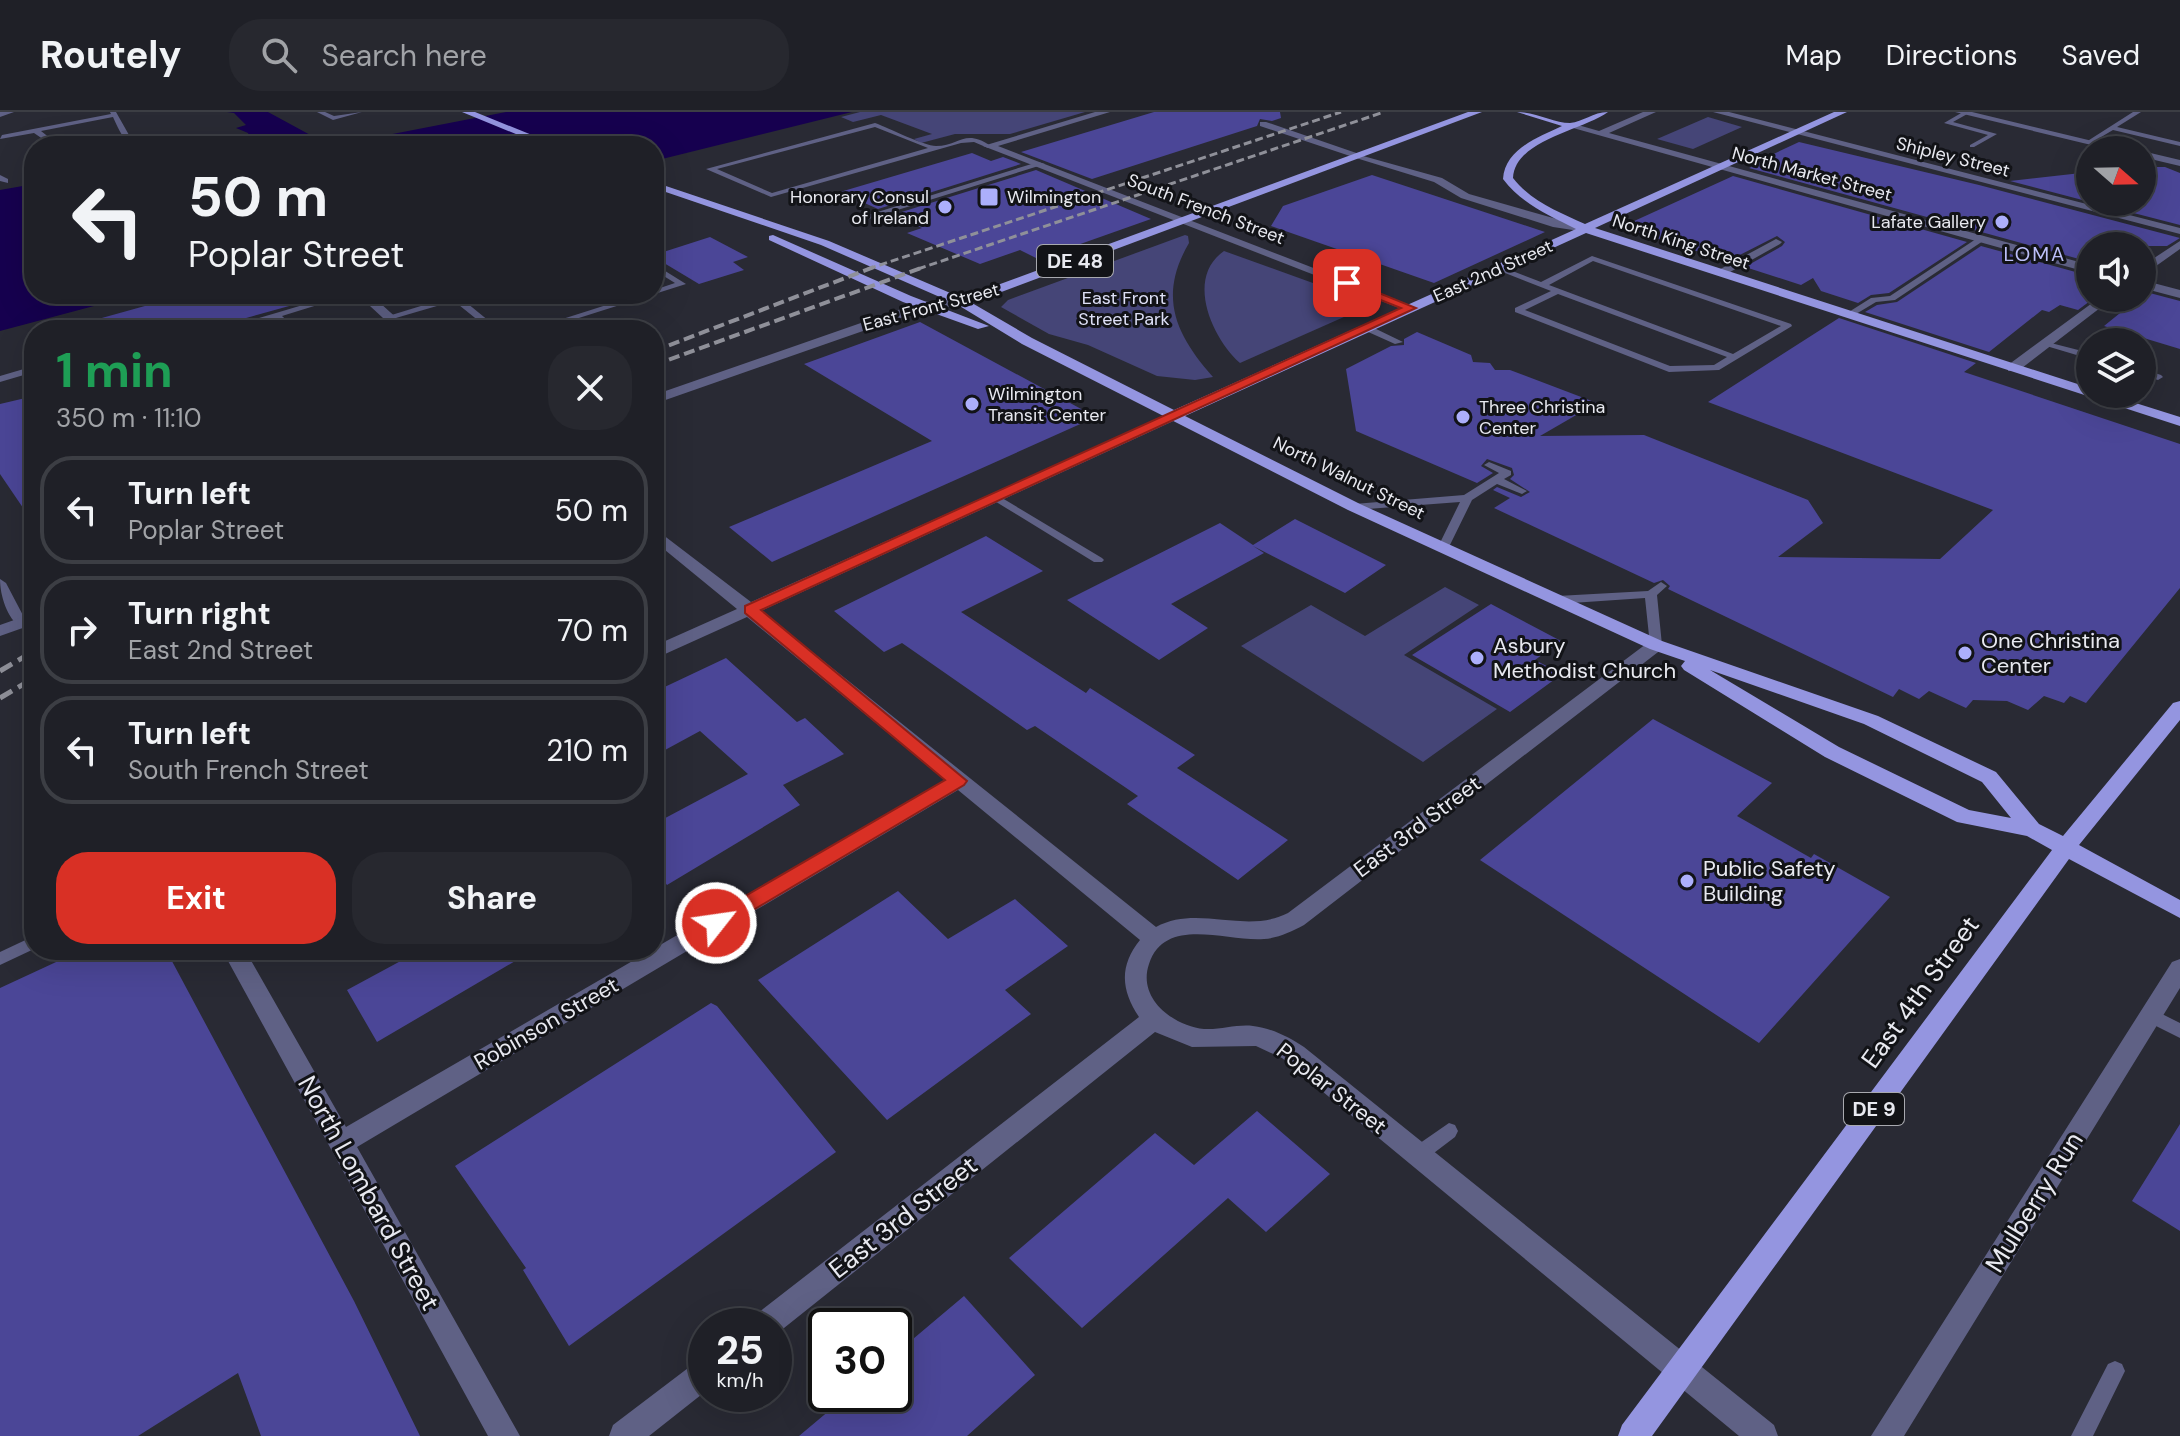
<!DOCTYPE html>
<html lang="en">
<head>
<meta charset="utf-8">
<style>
  :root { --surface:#1f2027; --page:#27282f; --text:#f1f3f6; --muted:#a1a3a7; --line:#3c3e44; --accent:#d93025 }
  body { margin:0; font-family:"DM Sans",sans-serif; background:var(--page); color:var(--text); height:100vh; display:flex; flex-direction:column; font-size:30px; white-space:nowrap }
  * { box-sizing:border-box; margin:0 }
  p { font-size:26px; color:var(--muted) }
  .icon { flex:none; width:44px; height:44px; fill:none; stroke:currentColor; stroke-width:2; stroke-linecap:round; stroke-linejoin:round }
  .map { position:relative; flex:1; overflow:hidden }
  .sheet { position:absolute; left:24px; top:208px; width:640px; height:640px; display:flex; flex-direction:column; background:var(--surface); border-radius:32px; box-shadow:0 8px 32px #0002,0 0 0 2px var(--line) }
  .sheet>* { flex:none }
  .hud { position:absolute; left:24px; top:24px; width:640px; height:168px; border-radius:32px; box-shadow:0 8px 32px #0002,0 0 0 2px var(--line); background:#1f2027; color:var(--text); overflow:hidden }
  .needle { width:52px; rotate:110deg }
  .buttons { position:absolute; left:2076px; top:24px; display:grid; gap:16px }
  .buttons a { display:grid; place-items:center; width:80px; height:80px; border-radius:50%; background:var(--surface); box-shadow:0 8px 32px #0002,0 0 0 2px var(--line); font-size:40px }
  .speed { position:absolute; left:688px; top:1196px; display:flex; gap:16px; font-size:40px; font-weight:700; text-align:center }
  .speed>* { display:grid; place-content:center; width:104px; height:104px; border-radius:50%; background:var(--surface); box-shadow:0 8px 32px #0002,0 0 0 2px var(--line); line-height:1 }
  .speed small { font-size:20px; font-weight:400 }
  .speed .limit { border:4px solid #111; border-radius:12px; background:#fff; color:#111 }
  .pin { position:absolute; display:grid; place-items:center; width:68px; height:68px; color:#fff; margin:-34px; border-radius:16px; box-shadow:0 4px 12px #0006 }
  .me { position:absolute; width:88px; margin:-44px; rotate:60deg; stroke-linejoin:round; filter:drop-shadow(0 0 6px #0008) }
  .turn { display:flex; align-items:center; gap:28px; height:168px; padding:0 32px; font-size:36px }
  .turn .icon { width:104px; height:104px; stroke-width:2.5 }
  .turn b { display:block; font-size:56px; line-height:68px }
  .round { display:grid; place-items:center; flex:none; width:84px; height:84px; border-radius:32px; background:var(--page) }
  .overview { display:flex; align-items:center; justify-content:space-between; height:136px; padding:0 32px }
  h1 { font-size:48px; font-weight:700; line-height:60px; color:#1e9e55 }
  .button { display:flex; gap:16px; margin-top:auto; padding:16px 32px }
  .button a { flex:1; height:92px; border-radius:32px; background:var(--accent); color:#fff; font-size:32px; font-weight:700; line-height:92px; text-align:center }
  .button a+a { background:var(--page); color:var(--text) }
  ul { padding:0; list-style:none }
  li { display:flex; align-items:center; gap:24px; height:108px; margin:0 16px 12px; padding:0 16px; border:4px solid var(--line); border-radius:32px }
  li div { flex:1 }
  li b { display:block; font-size:30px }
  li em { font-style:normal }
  header { display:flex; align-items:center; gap:48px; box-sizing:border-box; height:112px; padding:0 40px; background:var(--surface); border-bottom:2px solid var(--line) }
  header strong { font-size:38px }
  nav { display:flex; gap:44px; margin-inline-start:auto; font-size:28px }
  .search { width:560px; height:72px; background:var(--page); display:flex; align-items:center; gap:20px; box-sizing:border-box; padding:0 28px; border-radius:32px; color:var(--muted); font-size:30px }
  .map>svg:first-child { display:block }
  .green { fill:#454577 }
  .water { fill:#16004f }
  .building { fill:#4b4697 }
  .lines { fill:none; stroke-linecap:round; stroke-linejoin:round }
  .service { fill:#5f6185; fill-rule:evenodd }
  .minor { fill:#5f6185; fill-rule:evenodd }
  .tertiary { fill:#5f6185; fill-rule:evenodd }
  .primary { fill:#9495e0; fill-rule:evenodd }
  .rail-far2 { stroke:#8f9099; stroke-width:3; stroke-dasharray:8 4; stroke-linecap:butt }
  .rail-far1 { stroke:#8f9099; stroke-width:4; stroke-dasharray:11 5; stroke-linecap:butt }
  .rail { stroke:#8f9099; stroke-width:5; stroke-dasharray:14 7; stroke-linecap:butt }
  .route { fill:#d93025; stroke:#8d1f18; stroke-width:2 }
  .poi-dot { fill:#acaffb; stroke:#121317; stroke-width:3 }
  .labels { text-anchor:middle; stroke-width:6; stroke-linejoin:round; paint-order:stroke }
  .far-street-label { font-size:18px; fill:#e8e9f0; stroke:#121317 }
  .far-poi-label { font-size:18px; fill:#e8e9f0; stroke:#121317; text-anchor:start }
  .far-park-label { font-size:18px; fill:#dee0f7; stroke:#121317 }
  .far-neighbourhood-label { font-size:20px; letter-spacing:2px; fill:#bcbff8; stroke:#121317 }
  .shield { fill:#121317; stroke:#a8a9af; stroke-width:2 }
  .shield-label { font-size:20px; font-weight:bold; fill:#e8e9f0 }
  .poi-label { font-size:22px; fill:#e8e9f0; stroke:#121317; text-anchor:start }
  .street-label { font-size:22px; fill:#e8e9f0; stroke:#121317 }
  .near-street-label { font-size:26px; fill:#e8e9f0; stroke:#121317 }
</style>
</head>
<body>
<header>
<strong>Routely</strong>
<div class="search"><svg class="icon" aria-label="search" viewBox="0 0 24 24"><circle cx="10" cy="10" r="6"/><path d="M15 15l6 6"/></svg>Search here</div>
<nav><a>Map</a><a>Directions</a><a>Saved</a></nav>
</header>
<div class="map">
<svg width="2180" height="1324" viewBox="0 0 2180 1324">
  <rect width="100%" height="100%" fill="#292a34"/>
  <path class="green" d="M860,0H1085L1010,22H955L921,31L914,27L932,22L881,3L853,10L841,5Z
    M1708,5L1742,15L1693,37L1657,27Z
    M1185,123L1188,124L1189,131C1158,184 1175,222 1213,265L1195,268L1157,264L1088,233L1049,222L1001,195L1008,188Z
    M1224,139L1371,192V193L1240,251C1212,226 1185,166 1224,139Z
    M1445,475L1479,493L1404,543L1497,597L1423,650L1241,534L1311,493L1365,524Z"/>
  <path class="water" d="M227,0H268L314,25L341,32L506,0H852L654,49V34H254L248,21L236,16L246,13L234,1Z
    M34,72V182H139L0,219V78Z"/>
  <path class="building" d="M1154,0H1280L1281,6L1272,9L1260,7L1257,14L1092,67L1021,40Z
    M1799,30L1979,73L2180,126L2167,134H2090V150L1749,56L1756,53L1752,52Z
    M972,41L991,49L1003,45L1021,52L878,97L840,80Z
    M2142,55H2165L2180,61V113L2091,90H2142Z
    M1036,58L1151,107L1038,147L1020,138L980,152L907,121L922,116L892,103Z
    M2090,60V90L2010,69Z
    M1372,63L1545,120L1434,171L1271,114L1283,94Z
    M1733,64L1967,130L1889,181L1871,183L1858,191L1821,179L1813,166L1801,173L1745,155L1782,134L1785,130L1777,124L1728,149L1621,115Z
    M710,125L748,145L733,150L744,158L699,172L654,145V143Z
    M1981,134L2090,164V189L2078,198L2060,193L2049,200L2042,198L1989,240L1865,200L1877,193L1897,190Z
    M2146,180L2180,189V237L2104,214Z
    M188,182H298L300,191L203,218H93L91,209Z
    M1839,206L1976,251L1964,260L2180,332V476L2086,591L2070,584L2064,591L2044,584L2028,598L2007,589L1973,588L1966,596L1929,579L1919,587L1899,577L1893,585L1668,477L1670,474L1663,468L1654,471L1494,396L1510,386L1493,378L1497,375L1521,385L1530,380L1510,367L1514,363L1512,356L1487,347L1481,354L1493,361L1477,371L1356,319L1346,257L1391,234L1404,233V227L1417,220L1471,243L1473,250L1490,251L1495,258H1510L1597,291L1540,324L1644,323L1808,388L1823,411L1778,445L1940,447L1993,398L1708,290Z
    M920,210L1096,305L772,450L729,415L932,329L804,252Z
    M34,284V412L0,362V292Z
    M1295,407L1386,453L1345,481L1253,434L1264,441L1171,492L1208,516L1159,548L1067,488L1220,411L1253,433Z
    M986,424L1043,459L961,500L1086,581L1090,576L1195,643L1177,656L1288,728L1238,768L1127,692L1138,684L1035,614L1027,618L902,531L884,540L834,499Z
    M1491,492L1561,529L1535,548L1562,562L1510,600L1412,543Z
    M726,546L797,610L805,606L844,642L783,673L800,693L667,773L654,757V712L748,662L700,619L654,644V580Z
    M1653,607L1772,671L1737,704L1811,746L1814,742L1890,785L1759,931L1480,748Z
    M898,779L948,827L1015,787L1068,834L1005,878L1031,902L887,1008L758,868Z
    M82,838H166L354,1189L420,1324H261L238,1261L138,1324H0V876Z
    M421,838H534L377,930L347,878Z
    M711,891L717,894L836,1040L569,1234L523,1158L526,1156L455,1054Z
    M1257,999L1330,1062L1266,1120L1228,1086L1082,1216L1009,1146L1155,1021L1194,1053Z
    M2180,1012V1119L2132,1089Z
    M964,1184L1035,1263L967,1324H799L849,1282H894V1243Z"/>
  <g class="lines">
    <path class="service" d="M110,0H116L129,23L141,34C125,34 119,18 113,5L41,19L60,34H53L34,21L0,27L2,23L111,2Z
      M317,0H325L334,4L362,0L333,8Z
      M1963,0L1969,1L1953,10L1997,22L1974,35H1970V33L1988,23L1944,11Z
      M2133,0H2141L2117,15L2180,30V34L2113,18L2091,31L2086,30Z
      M875,11C889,16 924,34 936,34C960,34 964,16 991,34L988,36L974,30L961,31L771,85L706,57ZM875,15L928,36L772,81L717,57Z
      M1038,50L1045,52L859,110L852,108Z
      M0,63L8,67V71L0,69Z
      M1979,125L1986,127L1895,188L1876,190L1851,205L1844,203L1871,186L1890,184Z
      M1592,144L1791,212L1792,214L1719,258L1669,260L1515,200V196L1551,179L1495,157L1502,155L1541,170ZM1593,149L1781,214L1733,242L1549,173ZM1558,182L1727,245L1714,253L1670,254L1525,198Z
      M654,152L686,172L541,218H528L641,182H654V178L675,171L654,158Z
      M340,182H353L282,204L297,218H288L274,206L233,218H219Z
      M460,182H473L462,187L500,218H490L454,189L389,208L385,205Z
      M1366,215H1372L1403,230L1395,232L1366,219Z
      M2043,229L2090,241V247L2043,233Z
      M34,254V260L0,270V264Z
      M2142,257L2161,263L2163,265L2158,268L2142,263Z
      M1489,350L1511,359V363L1504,367L1527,379L1522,382L1497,372L1472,388L1447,439H1439L1437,437L1460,390L1354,398L1349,395L1354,392L1464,383L1499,361L1484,353Z
      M997,383L1102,446L1104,448L1102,450H1094L993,388L992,386Z
      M0,467L6,471L27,511L25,514L21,515C7,507 0,483 0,467Z
      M1661,470L1667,474L1657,483L1662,533L1656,537L1650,533L1645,486L1557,492L1551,488L1557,484L1648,479Z
      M34,824V837L0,853V840Z
      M2152,897L2180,911V926L2146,909L2144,904L2146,899Z
      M1449,1011L1455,1013L1458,1019L1455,1025L1422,1050L1416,1052L1410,1050L1407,1044L1410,1038Z
      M2115,1249L2122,1252L2125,1259L2093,1324H2071L2108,1252Z"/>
    <path class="minor" d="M1095,0H1110L998,34L1417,196L1407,199L983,34Z
      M1643,0H1656L1609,21L2090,153V161L1566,14L1571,11L1599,19Z
      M1713,0H1729L2180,116V122Z
      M1955,0H1972L2130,38H2112Z
      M1260,10H1266L1365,44L1356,46L1260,14Z
      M2142,39L2180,48V54L2142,45Z
      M1776,127L1782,130L1780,132L1723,164L1713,161Z
      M2180,129V137L2142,164V154Z
      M2142,168L2180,178V186L2142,176Z
      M357,182H370L410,218H396Z
      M2099,186H2113L2018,259H2008V253Z
      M1175,299L1182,303L1180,306L761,499L1156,815C1198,792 1245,823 1288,801L1650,529H1662L1665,533L1662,537L1304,813C1291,820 1278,826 1264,827C1227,830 1165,803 1149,852C1137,887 1174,914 1204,917C1221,918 1237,912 1253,914C1271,916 1289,925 1304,935L1774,1313L1778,1324H1739L1282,946L1256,934L1192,935L1155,920L774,1224V1214H750L754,1204L1139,905C1121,878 1119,854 1140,828L958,678L357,1035L520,1324H488L222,838H245L346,1015L945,668L747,505L654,547V534L737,497L654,429V416L751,490Z
      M2180,847V876L1904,1324H1871L2172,850Z
      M706,1245V1279L649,1324H609L613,1313L696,1250Z"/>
    <path class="tertiary" d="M0,0H14L0,5Z
      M1356,42L1442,66L1469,82L1592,117L1586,120L1553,115L1461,86L1434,70L1356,46Z
      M962,186L968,190L966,193L926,197L654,292V283L921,190Z
      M34,501V512L0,524V513Z"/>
    <path class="primary" d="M462,0H475L559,34H545Z
      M1468,0H1482L972,191L1032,226L1174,298L1576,117C1548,103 1522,92 1503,67C1505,37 1537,26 1562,14L1517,0C1535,0 1554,11 1570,11C1583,10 1593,0 1608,0C1581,19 1515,28 1513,66C1532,90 1559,100 1585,112L1834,0H1847L1595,116L2090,276V282H2107L2180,305V314L1586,121L1185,304L1360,392L1662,529L1878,604L1996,660L2039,712L2063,724L2173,591L2180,589V608L2079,733L2180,788V806L2069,747L1652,1324H1618L1622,1313L2052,738L2027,724L1957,710L1825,645L1684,558L1681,554L1685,549L1650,537L1348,398L1022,232L958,193L821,133L654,76V70L829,129L962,186ZM1710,558L1864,612L1982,670L2011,706L1969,698L1839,635Z
      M773,123L911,184L989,214L978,217L903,190L769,128V124Z"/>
    <path class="rail-far2" d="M868,157L1341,0
      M918,157L1384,0"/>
    <path class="rail-far1" d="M654,239L874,155
      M654,253L924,155"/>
    <path class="rail" d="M0,559L34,539
      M0,586L34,566"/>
  </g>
  <path class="route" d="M1347,168L1416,196L761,498L967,669L964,673L723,816H709L706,811L709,805L945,668L745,501V494L1401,196L1343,173L1341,171Z"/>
  <g class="poi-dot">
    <rect x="979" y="75" width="20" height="20" rx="4"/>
    <circle cx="945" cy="95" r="8"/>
    <circle cx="2002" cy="110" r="8"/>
    <circle cx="972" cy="292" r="8"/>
    <circle cx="1463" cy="305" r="8"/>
    <circle cx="1965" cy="541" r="8"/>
    <circle cx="1477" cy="546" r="8"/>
    <circle cx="1687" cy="769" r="8"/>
  </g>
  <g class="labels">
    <g class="far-street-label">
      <text transform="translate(1953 45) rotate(14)" y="6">Shipley Street</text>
      <text transform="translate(1812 62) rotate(15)" y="6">North Market Street</text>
      <text transform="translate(1206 97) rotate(21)" y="6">South French Street</text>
      <text transform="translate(1681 130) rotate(18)" y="6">North King Street</text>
      <text transform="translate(1493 159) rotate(-24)" y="6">East 2nd Street</text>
      <text transform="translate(931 195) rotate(-15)" y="6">East Front Street</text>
      <text transform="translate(1349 366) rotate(26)" y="6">North Walnut Street</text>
    </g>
    <g class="far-poi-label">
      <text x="929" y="91" text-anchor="end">Honorary Consul<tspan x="929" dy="21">of Ireland</tspan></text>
      <text x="1007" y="91">Wilmington</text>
      <text x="1986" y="116" text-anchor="end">Lafate Gallery</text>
      <text x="988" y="288">Wilmington<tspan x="988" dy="21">Transit Center</tspan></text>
      <text x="1479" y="301">Three Christina<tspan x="1479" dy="21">Center</tspan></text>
    </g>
    <g class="far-park-label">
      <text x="1124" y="192">East Front<tspan x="1124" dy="21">Street Park</tspan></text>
    </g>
    <g class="far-neighbourhood-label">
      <text x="2035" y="149">LOMA</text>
    </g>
    <g class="shield">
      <rect x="1037" y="133" width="76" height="32" rx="6"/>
      <rect x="1844" y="981" width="60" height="32" rx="6"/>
    </g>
    <g class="shield-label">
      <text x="1075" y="156">DE 48</text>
      <text x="1874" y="1004">DE 9</text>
    </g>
    <g class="poi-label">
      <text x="1981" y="536">One Christina<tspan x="1981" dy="25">Center</tspan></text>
      <text x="1493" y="541">Asbury<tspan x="1493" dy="25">Methodist Church</tspan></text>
      <text x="1703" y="764">Public Safety<tspan x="1703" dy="25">Building</tspan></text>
    </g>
    <g class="street-label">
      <text transform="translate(1417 714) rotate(-37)" y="8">East 3rd Street</text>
      <text transform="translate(546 911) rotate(-30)" y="8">Robinson Street</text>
      <text transform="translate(1332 976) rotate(38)" y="8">Poplar Street</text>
    </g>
    <g class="near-street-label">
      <text transform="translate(1920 880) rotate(-54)" y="9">East 4th Street</text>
      <text transform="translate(369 1081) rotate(61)" y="9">North Lombard Street</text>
      <text transform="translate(2034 1090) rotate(-58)" y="9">Mulberry Run</text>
      <text transform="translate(903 1105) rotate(-38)" y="9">East 3rd Street</text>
    </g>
  </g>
</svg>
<div class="buttons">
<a><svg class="needle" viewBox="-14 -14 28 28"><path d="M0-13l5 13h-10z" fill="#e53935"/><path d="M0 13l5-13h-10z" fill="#a1a3a7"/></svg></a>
<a><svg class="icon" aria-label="sound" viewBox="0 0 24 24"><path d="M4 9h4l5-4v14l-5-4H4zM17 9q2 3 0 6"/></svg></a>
<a><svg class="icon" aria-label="layers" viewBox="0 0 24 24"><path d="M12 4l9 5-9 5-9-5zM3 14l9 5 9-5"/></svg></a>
</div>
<div class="speed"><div>25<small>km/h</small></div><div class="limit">30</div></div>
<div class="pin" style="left:1347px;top:171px;background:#d93025"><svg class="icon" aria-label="arrive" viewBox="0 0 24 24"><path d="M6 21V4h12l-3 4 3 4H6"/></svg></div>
<svg class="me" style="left:716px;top:811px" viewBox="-20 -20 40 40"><circle r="17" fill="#d93025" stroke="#fff" stroke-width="3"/><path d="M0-11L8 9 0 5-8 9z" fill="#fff"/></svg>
<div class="hud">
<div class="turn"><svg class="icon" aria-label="left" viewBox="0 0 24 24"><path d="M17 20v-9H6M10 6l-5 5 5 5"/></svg><div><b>50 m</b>Poplar Street</div></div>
</div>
<section class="sheet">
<div class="overview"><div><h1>1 min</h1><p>350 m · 11:10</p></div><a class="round"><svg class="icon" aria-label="close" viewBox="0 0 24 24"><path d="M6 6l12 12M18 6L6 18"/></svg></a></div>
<ul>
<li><svg class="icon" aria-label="left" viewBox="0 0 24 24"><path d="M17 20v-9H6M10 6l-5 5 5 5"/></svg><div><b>Turn left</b><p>Poplar Street</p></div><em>50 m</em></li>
<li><svg class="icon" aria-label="right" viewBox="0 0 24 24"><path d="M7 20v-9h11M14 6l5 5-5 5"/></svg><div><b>Turn right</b><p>East 2nd Street</p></div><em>70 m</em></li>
<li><svg class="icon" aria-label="left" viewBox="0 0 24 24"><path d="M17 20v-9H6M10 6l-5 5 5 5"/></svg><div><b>Turn left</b><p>South French Street</p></div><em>210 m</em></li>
</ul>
<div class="button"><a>Exit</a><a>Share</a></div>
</section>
</div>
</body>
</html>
